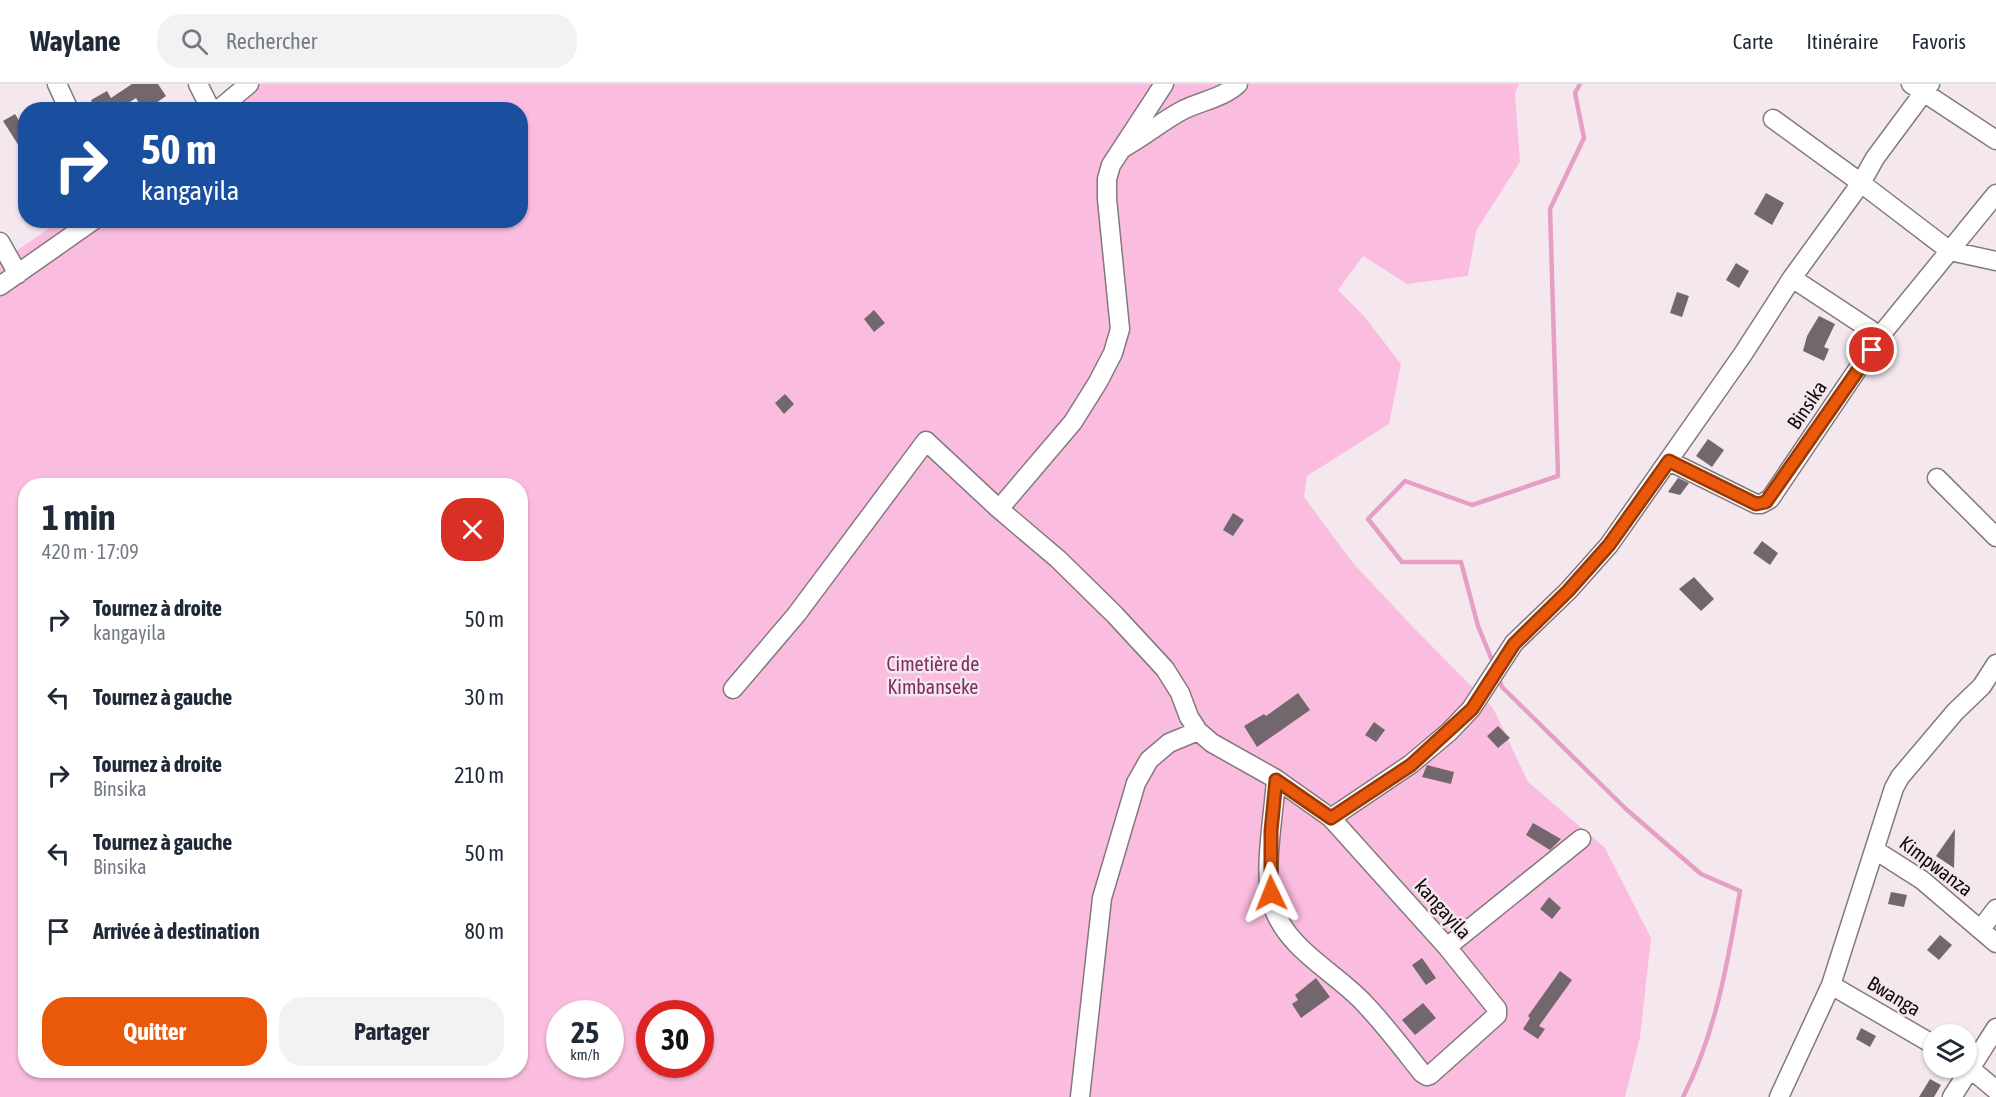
<!DOCTYPE html>
<html lang="fr">
<head>
<meta charset="utf-8">
<style>
  :root { --surface:#fff; --page:#f2f2f3; --text:#1f2937; --muted:#747a83; --line:#e0e1e3; --accent:#ea580c }
  body { margin:0; font-family:"Asap Condensed",sans-serif; background:var(--page); color:var(--text); height:100vh; display:flex; flex-direction:column; font-size:22px; white-space:nowrap }
  * { box-sizing:border-box; margin:0 }
  p { font-size:20px; color:var(--muted) }
  .icon { flex:none; width:33px; height:33px; fill:none; stroke:currentColor; stroke-width:2; stroke-linecap:round; stroke-linejoin:round }
  .map { position:relative; flex:1; overflow:hidden }
  .sheet { position:absolute; left:18px; top:394px; width:510px; height:600px; display:flex; flex-direction:column; background:var(--surface); border-radius:24px; box-shadow:0 2px 4px #0004 }
  .sheet>* { flex:none }
  .hud { position:absolute; left:18px; top:18px; width:510px; height:126px; border-radius:24px; box-shadow:0 2px 4px #0004; background:#1a4fa0; color:#fff; overflow:hidden }
  .controls { position:absolute; left:1923px; top:940px; display:grid; gap:12px }
  .controls a { display:grid; place-items:center; width:54px; height:54px; border-radius:50%; background:var(--surface); box-shadow:0 2px 4px #0004; font-size:30px }
  .speed { position:absolute; left:546px; top:916px; display:flex; gap:12px; font-size:30px; font-weight:700; text-align:center }
  .speed>* { display:grid; place-content:center; width:78px; height:78px; border-radius:50%; background:var(--surface); box-shadow:0 2px 4px #0004; line-height:1 }
  .speed small { font-size:15px; font-weight:400 }
  .speed .limit { border:9px solid #d22; background:#fff; color:#111 }
  .pin { position:absolute; display:grid; place-items:center; width:51px; height:51px; color:#fff; margin:-26px; border:3px solid #fff; border-radius:50%; box-shadow:0 2px 6px #0007 }
  .me { position:absolute; width:66px; margin:-33px; rotate:358deg; stroke-linejoin:round; filter:drop-shadow(0 0 4px #0008) }
  .turn { display:flex; align-items:center; gap:21px; height:126px; padding:0 24px; font-size:27px }
  .turn .icon { width:78px; height:78px; stroke-width:2.5 }
  .turn b { display:block; font-size:42px; line-height:51px }
  .round { display:grid; place-items:center; flex:none; width:63px; height:63px; border-radius:24px; background:var(--page) }
  .summary { display:flex; align-items:center; justify-content:space-between; height:102px; padding:0 24px }
  h1 { font-size:36px; font-weight:700; line-height:45px }
  .cta { display:flex; gap:12px; margin-top:auto; padding:12px 24px }
  .cta a { flex:1; height:69px; border-radius:24px; background:var(--accent); color:#fff; font-size:24px; font-weight:700; line-height:69px; text-align:center }
  .cta a+a { background:var(--page); color:var(--text) }
  ul { padding:0; list-style:none }
  li { display:flex; align-items:center; gap:18px; height:78px; padding:0 24px }
  li div { flex:1 }
  li b { display:block; font-size:22px }
  li em { font-style:normal }
  header { display:flex; align-items:center; gap:36px; box-sizing:border-box; height:84px; padding:0 30px; background:var(--surface); border-bottom:2px solid var(--line) }
  header strong { font-size:28px }
  nav { display:flex; gap:33px; margin-inline-start:auto; font-size:21px }
  .search { width:420px; height:54px; background:var(--page); display:flex; align-items:center; gap:15px; box-sizing:border-box; padding:0 21px; border-radius:24px; color:var(--muted); font-size:22px }
  .map>svg:first-child { display:block }
  .green { fill:#fbbddf; fill-rule:evenodd }
  .lines { fill:none; stroke-linecap:round; stroke-linejoin:round }
  .stream { stroke:#e59ec6; stroke-width:4.5 }
  .building { fill:#71676c }
  .street-casing { stroke:#83797e; stroke-width:21 }
  .street { stroke:#fff; stroke-width:18 }
  .route-casing { stroke:#983908; stroke-width:15 }
  .route { stroke:#ea580c; stroke-width:10 }
  .labels { text-anchor:middle; stroke-width:5; stroke-linejoin:round; paint-order:stroke }
  .street-label { font-size:20px; fill:#0f0b0d; stroke:#f4e8ee }
  .park-label { font-size:20px; fill:#7f2e61; stroke:#f4e8ee }
</style>
</head>
<body>
<header>
<strong>Waylane</strong>
<div class="search"><svg class="icon" aria-label="search" viewBox="0 0 24 24"><circle cx="10" cy="10" r="6"/><path d="M15 15l6 6"/></svg>Rechercher</div>
<nav><a>Carte</a><a>Itinéraire</a><a>Favoris</a></nav>
</header>
<div class="map">
<svg width="1996" height="1013" viewBox="0 0 1996 1013">
  <rect width="100%" height="100%" fill="#f4e8ee"/>
  <path class="green" d="M256,0H1519L1515,9L1520,78L1476,147L1468,192L1407,200L1363,172L1338,206L1364,232L1401,280L1389,340L1307,392L1304,413L1353,479L1411,541L1493,624L1528,698L1605,764L1651,854L1640,953L1625,1013H0V178L60,137L520,136V26L220,25ZM26,402H520V987H26ZM560,930H610V981H560ZM650,930H700V981H650Z"/>
  <g class="lines">
    <path class="stream" d="M1494,581L1478,542L1461,478H1402L1368,435L1405,397L1472,421L1558,392L1550,125L1584,54L1575,9L1580,0
      M1498,592L1502,603L1626,725L1701,790L1740,807C1728,877 1716,949 1683,1013"/>
  </g>
  <path class="building" d="M132,0H158L166,12L146,26H143L136,14L117,26H94L91,16L107,7L111,14Z
    M15,30L26,48V73L3,37Z
    M1766,109L1784,119L1772,141L1754,130Z
    M1736,179L1749,187L1739,204L1726,196Z
    M1677,208L1689,212L1682,233L1670,229Z
    M874,226L885,239L874,248L864,235Z
    M1819,232L1835,240L1824,263L1829,265L1824,277L1803,267L1807,252Z
    M785,310L794,320L784,330L775,319Z
    M1708,355L1724,366L1712,383L1696,372Z
    M1678,394L1689,399L1680,411L1668,408Z
    M1233,429L1244,436L1233,452L1223,446Z
    M1762,457L1778,469L1770,481L1753,469Z
    M1694,493L1714,515L1701,527L1679,505Z
    M1298,609L1310,626L1257,663L1244,642L1264,630L1266,632Z
    M1374,638L1385,646L1376,658L1365,651Z
    M1498,642L1510,654L1498,664L1487,652Z
    M1427,681L1454,688L1451,700L1422,693Z
    M1533,739L1561,755L1550,766L1526,751Z
    M1955,745L1954,784L1936,772Z
    M1891,808L1907,811L1904,823L1888,820Z
    M1549,813L1561,824L1552,835L1540,825Z
    M1940,851L1952,861L1939,876L1927,866Z
    M1422,874L1436,894L1426,901L1412,881Z
    M1560,887L1572,896L1539,942L1545,945L1538,955L1523,945L1530,934L1528,932Z
    M1316,894L1330,913L1301,934L1292,920L1298,916L1295,911Z
    M1423,919L1436,934L1415,951L1402,936Z
    M1861,944L1876,952L1870,963L1856,955Z
    M1930,995L1941,1001L1934,1013H1919Z"/>
  <g class="lines">
    <defs>
      <path id="street" d="M57,0L69,26
        M198,0L211,26
        M1911,0L1996,56
        M218,26L249,0
        M1773,35L1861,99L1950,167L1996,177
        M1123,64C1145,52 1162,37 1183,26C1201,17 1223,14 1238,0
        M0,158L18,190
        M1792,194L1880,252
        M0,202L94,136
        M1669,377L1756,420H1761L1770,415L1880,252L1996,110
        M1937,394L1996,453
        M999,425L1073,338L1098,298L1113,269L1120,245L1107,115V95L1111,81L1164,0
        M733,605L796,531L926,357L999,425L1058,475L1115,531L1165,585L1180,609L1189,633L1198,647L1212,659L1276,695L1331,734L1447,863L1497,925V931L1430,991L1427,992L1422,989C1403,965 1385,941 1364,919C1335,888 1288,866 1273,823C1262,790 1274,731 1276,695
        M1331,734L1411,680L1449,648L1471,625L1514,559L1568,507L1609,461L1743,270L1792,194L1861,99L1875,74L1930,0
        M1875,766L1922,796L1996,859
        M1981,845L1996,825
        M1447,863L1581,755
        M1831,901L1934,961
        M1966,981L1996,1006
        M1080,1013L1102,814L1136,699L1149,676L1169,659L1198,647
        M1779,1013L1831,901L1894,704L1900,693L1955,628L1982,602L1996,580
        M1952,1013L1996,944"/>
    </defs>
    <use href="#street" class="street-casing"/>
    <use href="#street" class="street"/>
  </g>
  <g class="lines">
    <defs>
      <path id="route" d="M1271,809V747L1276,696L1331,734L1411,681L1472,625L1514,560L1568,507L1609,461L1669,377L1756,420L1766,418L1872,266"/>
    </defs>
    <use href="#route" class="route-casing"/>
    <use href="#route" class="route"/>
  </g>
  <g class="labels">
    <g class="street-label">
      <text transform="translate(1807 321) rotate(-56)" y="7">Binsika</text>
      <text transform="translate(1936 782) rotate(37)" y="7">Kimpwanza</text>
      <text transform="translate(1443 825) rotate(48)" y="7">kangayila</text>
      <text transform="translate(1894 912) rotate(31)" y="7">Bwanga</text>
    </g>
    <g class="park-label">
      <text x="933" y="587">Cimetière de<tspan x="933" dy="23">Kimbanseke</tspan></text>
    </g>
  </g>
</svg>
<div class="controls">
<a><svg class="icon" aria-label="layers" viewBox="0 0 24 24"><path d="M12 4l9 5-9 5-9-5zM3 14l9 5 9-5"/></svg></a>
</div>
<div class="speed"><div>25<small>km/h</small></div><div class="limit">30</div></div>
<div class="pin" style="left:1872px;top:266px;background:#d93025"><svg class="icon" aria-label="arrive" viewBox="0 0 24 24"><path d="M6 21V4h12l-3 4 3 4H6"/></svg></div>
<svg class="me" style="left:1271px;top:809px" viewBox="-20 -20 40 40"><path d="M0-17L14 15 0 8-14 15z" fill="#ea580c" stroke="#fff" stroke-width="4"/></svg>
<div class="hud">
<div class="turn"><svg class="icon" aria-label="right" viewBox="0 0 24 24"><path d="M7 20v-9h11M14 6l5 5-5 5"/></svg><div><b>50 m</b>kangayila</div></div>
</div>
<section class="sheet">
<div class="summary"><div><h1>1 min</h1><p>420 m · 17:09</p></div><a class="round" style="background:#d93025;color:#fff"><svg class="icon" aria-label="close" viewBox="0 0 24 24"><path d="M6 6l12 12M18 6L6 18"/></svg></a></div>
<ul>
<li><svg class="icon" aria-label="right" viewBox="0 0 24 24"><path d="M7 20v-9h11M14 6l5 5-5 5"/></svg><div><b>Tournez à droite</b><p>kangayila</p></div><em>50 m</em></li>
<li><svg class="icon" aria-label="left" viewBox="0 0 24 24"><path d="M17 20v-9H6M10 6l-5 5 5 5"/></svg><div><b>Tournez à gauche</b></div><em>30 m</em></li>
<li><svg class="icon" aria-label="right" viewBox="0 0 24 24"><path d="M7 20v-9h11M14 6l5 5-5 5"/></svg><div><b>Tournez à droite</b><p>Binsika</p></div><em>210 m</em></li>
<li><svg class="icon" aria-label="left" viewBox="0 0 24 24"><path d="M17 20v-9H6M10 6l-5 5 5 5"/></svg><div><b>Tournez à gauche</b><p>Binsika</p></div><em>50 m</em></li>
<li><svg class="icon" aria-label="arrive" viewBox="0 0 24 24"><path d="M6 21V4h12l-3 4 3 4H6"/></svg><div><b>Arrivée à destination</b></div><em>80 m</em></li>
</ul>
<div class="cta"><a>Quitter</a><a>Partager</a></div>
</section>
</div>
</body>
</html>
